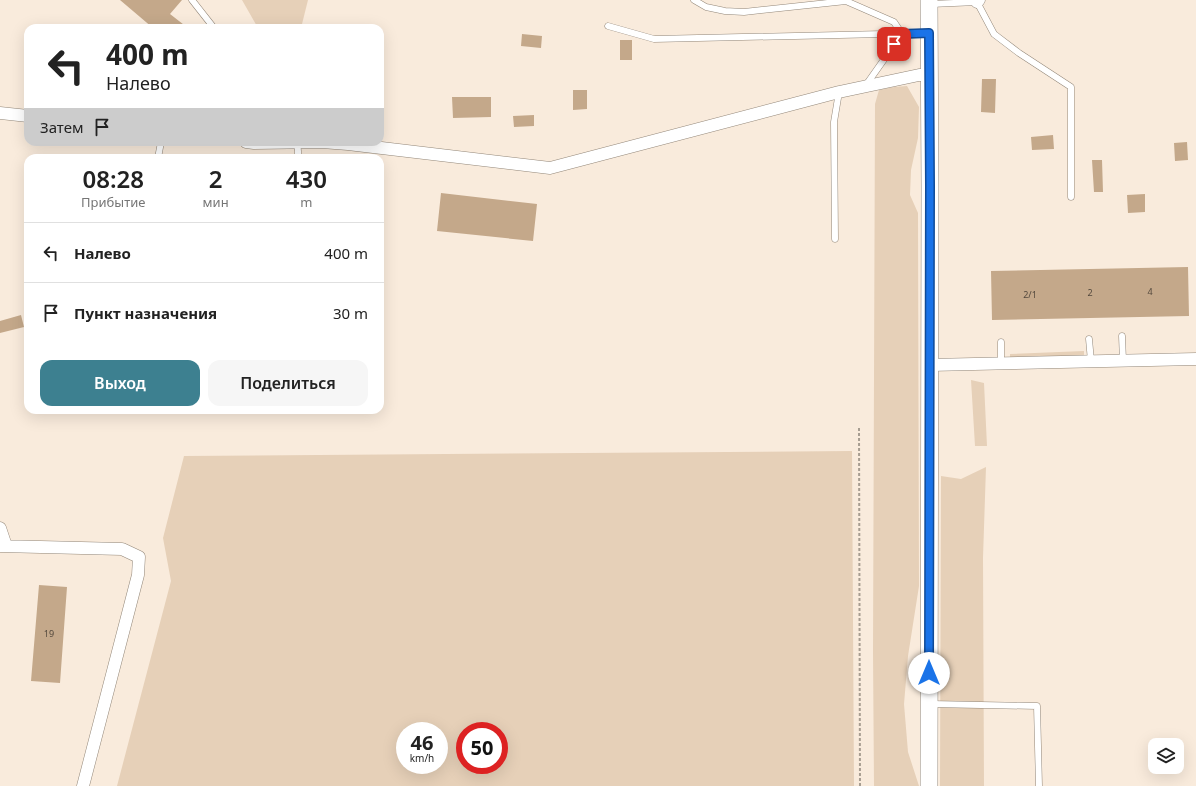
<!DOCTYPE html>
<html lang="ru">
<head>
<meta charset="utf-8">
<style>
  :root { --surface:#fff; --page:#f6f6f6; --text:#222; --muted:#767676; --line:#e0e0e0; --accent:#3d8090 }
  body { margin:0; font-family:"Noto Sans",sans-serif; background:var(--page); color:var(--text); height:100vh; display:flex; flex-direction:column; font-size:15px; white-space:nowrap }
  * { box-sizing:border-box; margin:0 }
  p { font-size:13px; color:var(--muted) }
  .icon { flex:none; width:22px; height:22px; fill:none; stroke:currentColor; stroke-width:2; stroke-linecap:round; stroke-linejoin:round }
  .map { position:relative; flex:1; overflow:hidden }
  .details { position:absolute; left:24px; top:154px; width:360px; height:260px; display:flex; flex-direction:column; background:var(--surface); border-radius:12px; box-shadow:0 4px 16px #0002 }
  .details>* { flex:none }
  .guide { position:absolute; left:24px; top:24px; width:360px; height:122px; border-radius:12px; box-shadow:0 4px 16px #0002; background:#fff; color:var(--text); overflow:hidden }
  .controls { position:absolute; left:1148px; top:738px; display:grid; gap:8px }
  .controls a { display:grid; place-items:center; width:36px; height:36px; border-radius:8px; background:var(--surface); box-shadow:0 4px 16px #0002; font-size:20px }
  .speed { position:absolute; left:396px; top:722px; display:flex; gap:8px; font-size:20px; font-weight:700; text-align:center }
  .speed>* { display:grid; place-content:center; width:52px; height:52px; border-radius:50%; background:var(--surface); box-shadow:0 4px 16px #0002; line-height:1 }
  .speed small { font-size:10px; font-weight:400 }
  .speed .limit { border:6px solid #d22; background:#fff; color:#111 }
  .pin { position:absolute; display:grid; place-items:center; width:34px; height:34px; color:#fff; margin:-17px; border-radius:8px; box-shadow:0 2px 6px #0006 }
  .me { position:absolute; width:44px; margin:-22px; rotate:0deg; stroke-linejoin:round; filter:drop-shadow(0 0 3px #0008) }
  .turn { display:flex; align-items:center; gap:14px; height:84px; padding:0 16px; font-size:18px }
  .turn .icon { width:52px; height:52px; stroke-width:2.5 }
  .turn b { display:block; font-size:28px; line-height:34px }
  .then { display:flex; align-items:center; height:38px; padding:0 16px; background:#0003; gap:8px; font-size:15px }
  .eta { display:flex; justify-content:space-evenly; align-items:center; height:68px; text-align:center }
  .eta b { font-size:24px; font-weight:600; line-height:28px }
  .cta { display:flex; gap:8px; margin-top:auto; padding:8px 16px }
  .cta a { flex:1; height:46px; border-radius:12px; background:var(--accent); color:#fff; font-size:16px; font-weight:600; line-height:46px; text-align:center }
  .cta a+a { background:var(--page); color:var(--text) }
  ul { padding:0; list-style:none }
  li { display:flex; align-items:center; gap:12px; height:60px; padding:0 16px; border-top:1px solid var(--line) }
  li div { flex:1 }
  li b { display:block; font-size:15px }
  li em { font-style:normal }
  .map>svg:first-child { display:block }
  .green { fill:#e6d0b8; fill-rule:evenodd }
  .building { fill:#c4a88a }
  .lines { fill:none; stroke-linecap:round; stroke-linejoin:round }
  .lane-casing { stroke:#938779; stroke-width:7 }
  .street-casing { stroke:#938779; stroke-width:13 }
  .secondary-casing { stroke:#938779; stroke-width:18 }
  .path { stroke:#a79d91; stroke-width:2; stroke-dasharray:3 2; stroke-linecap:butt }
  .lane { stroke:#fff; stroke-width:6 }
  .street { stroke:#fff; stroke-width:12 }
  .secondary { stroke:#fff; stroke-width:17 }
  .route-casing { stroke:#114b97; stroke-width:10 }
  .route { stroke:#1a73e8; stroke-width:7 }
  .labels { text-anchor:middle; stroke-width:3; stroke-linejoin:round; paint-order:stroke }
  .number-label { font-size:9px; fill:#54493d }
</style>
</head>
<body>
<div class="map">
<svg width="1196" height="786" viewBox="0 0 1196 786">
  <rect width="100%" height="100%" fill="#f9ebdc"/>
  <path class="green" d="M242,0H308L301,28H258Z
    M907,86L919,107L918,138L911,170L910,195L918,213L919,586L908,656L904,704L908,752L919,786H874L873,652L875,104L879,90L894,87Z
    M1084,351V357L1010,359V354Z
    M971,380L984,383L987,446H975Z
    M852,451L854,786H117L171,581L163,538L184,456ZM405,731H439V765H405ZM465,731H499V765H465Z
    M986,467L983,558L984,786H940L941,476L961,479Z"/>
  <path class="building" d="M120,0H182L170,14L188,28H153Z
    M522,34L542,36L541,48L521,46Z
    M620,40H632V60H620Z
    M982,79H996L995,113L981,112Z
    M573,90H587V109L573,110Z
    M452,97H491V117L453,118Z
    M534,115V126L514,127L513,116Z
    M1053,135L1054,149L1032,150L1031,137Z
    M1187,142L1188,160L1175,161L1174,143Z
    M1092,160H1102L1103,192H1094Z
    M441,193L537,204L533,241L437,231Z
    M1145,194V212L1128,213L1127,195Z
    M1188,267L1189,316L992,320L991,271Z
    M21,315L24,327L0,333V321Z
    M39,585L67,587L60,683L31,681Z"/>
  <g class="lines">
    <defs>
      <path id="lane" d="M192,0L214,28
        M694,0L706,7L725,11L744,12L846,1L894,22L902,34L866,85
        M931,4L977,2L994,34L1019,53L1071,87V197
        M608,26L654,39L928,33
        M297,142L298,151V158
        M158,158L161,142
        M835,239L834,122L839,92
        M1122,336L1123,361
        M1089,339L1091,361
        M1001,342V363
        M931,704L1037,706L1039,786"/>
      <path id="street" d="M977,2L979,0
        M0,113L28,116
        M246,142L254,143L322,142L348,144
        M343,142L348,144L550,168L839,92L919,75H929
        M930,365L1196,359
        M0,528L6,546
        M0,546L122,549L139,557L138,575L83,786"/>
      <path id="secondary" d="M929,786L930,187L929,0"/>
    </defs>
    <use href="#lane" class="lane-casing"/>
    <use href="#street" class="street-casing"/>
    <use href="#secondary" class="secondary-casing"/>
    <path class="path" d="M859,428L860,786"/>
    <use href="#lane" class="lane"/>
    <use href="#street" class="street"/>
    <use href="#secondary" class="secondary"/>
  </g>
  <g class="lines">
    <defs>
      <path id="route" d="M894,44L902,34L929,33L930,186L929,673"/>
    </defs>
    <use href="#route" class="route-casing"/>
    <use href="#route" class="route"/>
  </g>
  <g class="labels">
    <g class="number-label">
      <text x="1150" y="295">4</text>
      <text x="1090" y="296">2</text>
      <text x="1030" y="298">2/1</text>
      <text x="49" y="637">19</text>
    </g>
  </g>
</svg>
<div class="controls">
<a><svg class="icon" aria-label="layers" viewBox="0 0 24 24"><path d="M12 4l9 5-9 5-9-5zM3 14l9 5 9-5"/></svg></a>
</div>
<div class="speed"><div>46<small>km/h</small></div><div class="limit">50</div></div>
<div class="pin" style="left:894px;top:44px;background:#d93025"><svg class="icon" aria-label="arrive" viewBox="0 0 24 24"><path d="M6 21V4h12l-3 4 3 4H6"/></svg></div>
<svg class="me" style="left:929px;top:673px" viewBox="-20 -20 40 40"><circle r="19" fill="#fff"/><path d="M0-13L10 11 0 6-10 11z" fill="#1a73e8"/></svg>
<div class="guide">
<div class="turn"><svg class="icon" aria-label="left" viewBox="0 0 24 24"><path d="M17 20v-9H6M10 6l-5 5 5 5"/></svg><div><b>400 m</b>Налево</div></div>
<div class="then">Затем<svg class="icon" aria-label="arrive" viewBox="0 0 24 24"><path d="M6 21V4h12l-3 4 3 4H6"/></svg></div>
</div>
<section class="details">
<div class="eta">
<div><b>08:28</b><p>Прибытие</p></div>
<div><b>2</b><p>мин</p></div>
<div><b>430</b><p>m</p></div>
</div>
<ul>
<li><svg class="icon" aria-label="left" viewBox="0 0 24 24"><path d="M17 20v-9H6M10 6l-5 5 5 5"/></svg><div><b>Налево</b></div><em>400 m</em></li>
<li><svg class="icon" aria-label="arrive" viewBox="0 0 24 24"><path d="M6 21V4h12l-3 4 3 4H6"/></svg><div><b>Пункт назначения</b></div><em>30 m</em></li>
</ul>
<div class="cta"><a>Выход</a><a>Поделиться</a></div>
</section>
</div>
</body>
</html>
